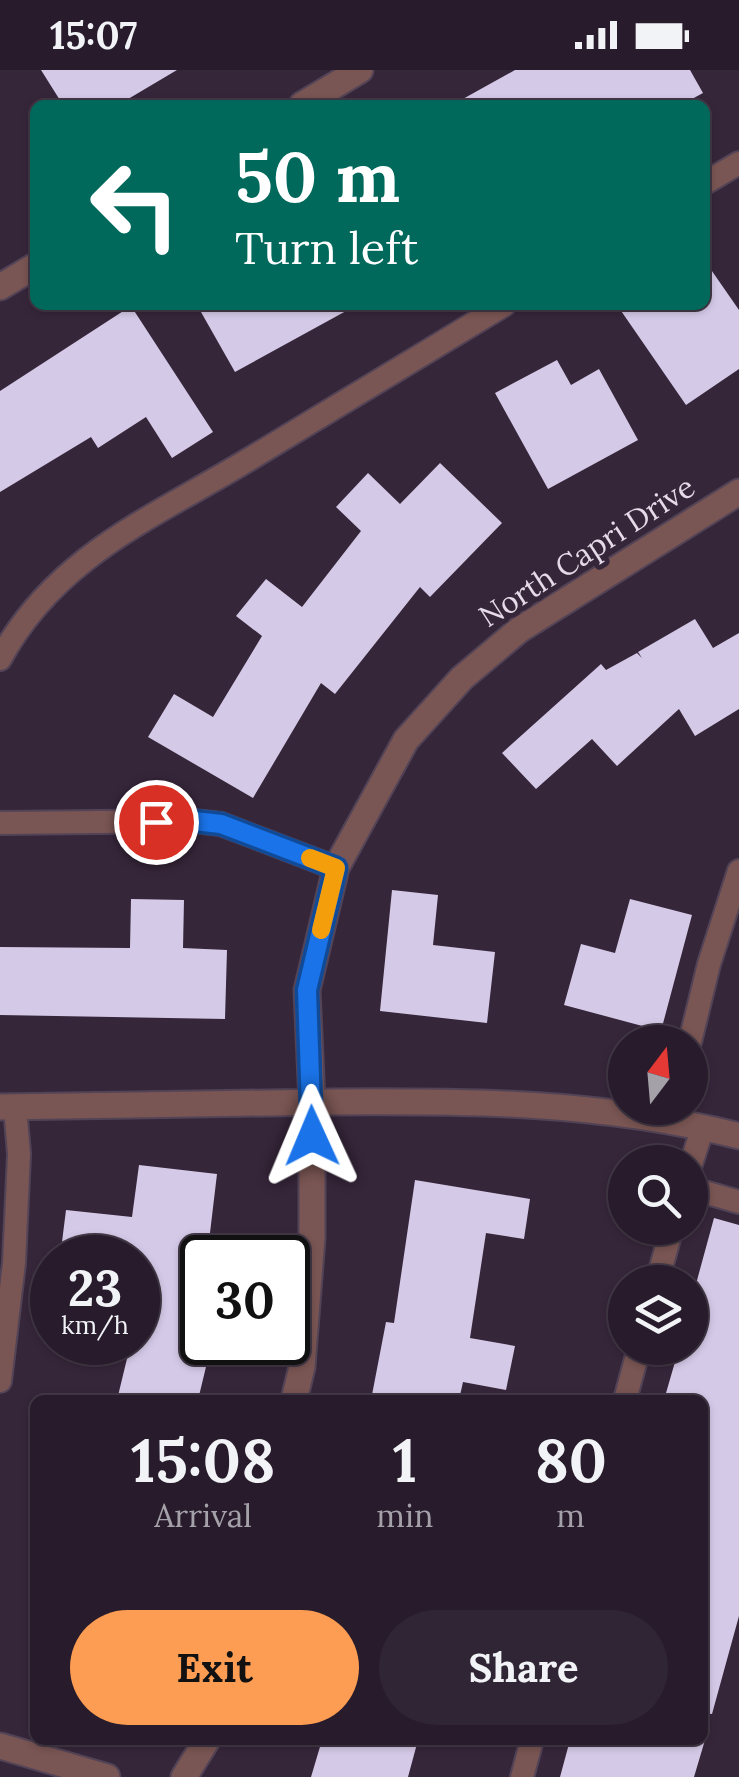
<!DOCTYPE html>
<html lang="en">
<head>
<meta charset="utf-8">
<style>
  :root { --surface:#281c2c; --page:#302534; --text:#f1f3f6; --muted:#a5a1a9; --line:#443a48; --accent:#fc9d53 }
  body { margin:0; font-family:Lora,serif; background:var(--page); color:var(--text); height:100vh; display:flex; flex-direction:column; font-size:38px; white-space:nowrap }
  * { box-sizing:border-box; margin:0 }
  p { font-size:32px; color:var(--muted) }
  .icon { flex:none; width:55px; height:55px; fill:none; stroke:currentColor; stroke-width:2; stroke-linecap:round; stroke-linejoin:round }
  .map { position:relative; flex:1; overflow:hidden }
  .sheet { position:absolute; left:30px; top:1325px; width:678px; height:350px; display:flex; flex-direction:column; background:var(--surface); border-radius:15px; box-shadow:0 2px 8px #0004,0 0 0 2px var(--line) }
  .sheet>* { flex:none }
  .guide { position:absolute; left:30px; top:30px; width:680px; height:210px; border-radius:15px; box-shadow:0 2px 8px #0004,0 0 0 2px var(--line); background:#00695c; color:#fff; overflow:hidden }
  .needle { width:65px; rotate:16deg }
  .buttons { position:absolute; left:608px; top:955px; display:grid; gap:20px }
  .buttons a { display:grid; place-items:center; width:100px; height:100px; border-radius:50%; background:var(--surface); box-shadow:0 2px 8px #0004,0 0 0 2px var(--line); font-size:50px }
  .speed { position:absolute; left:30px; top:1165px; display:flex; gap:20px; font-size:50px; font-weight:700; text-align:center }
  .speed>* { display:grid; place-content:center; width:130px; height:130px; border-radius:50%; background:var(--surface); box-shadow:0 2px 8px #0004,0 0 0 2px var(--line); line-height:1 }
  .speed small { font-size:25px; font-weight:400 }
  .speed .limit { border:5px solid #111; border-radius:15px; background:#fff; color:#111 }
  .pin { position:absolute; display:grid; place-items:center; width:85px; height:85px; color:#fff; margin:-42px; border:5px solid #fff; border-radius:50%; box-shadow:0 2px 10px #0007 }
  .me { position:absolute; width:110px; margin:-55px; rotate:359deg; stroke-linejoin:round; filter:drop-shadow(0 0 8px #0008) }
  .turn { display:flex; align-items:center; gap:35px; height:210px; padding:0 40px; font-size:45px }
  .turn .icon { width:130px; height:130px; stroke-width:2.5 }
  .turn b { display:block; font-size:70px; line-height:85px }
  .eta { display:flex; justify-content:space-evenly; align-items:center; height:170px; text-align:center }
  .eta b { font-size:60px; font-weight:800; line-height:70px }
  .primary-button { display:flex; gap:20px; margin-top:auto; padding:20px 40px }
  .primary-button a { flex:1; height:115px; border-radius:60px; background:var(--accent); color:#111; font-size:40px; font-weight:800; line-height:115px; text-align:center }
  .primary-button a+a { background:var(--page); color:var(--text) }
  .status { display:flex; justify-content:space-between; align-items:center; height:70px; padding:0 50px; background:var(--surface); direction:ltr }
  .status svg { height:28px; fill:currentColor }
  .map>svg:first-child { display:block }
  .building { fill:#d4c9e7 }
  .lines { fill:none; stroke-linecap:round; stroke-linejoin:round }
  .service-casing { stroke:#524356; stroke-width:26 }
  .minor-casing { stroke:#524356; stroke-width:29 }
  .service { stroke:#795553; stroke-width:22 }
  .minor { stroke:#795553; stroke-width:25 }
  .route-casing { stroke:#114b97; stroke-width:25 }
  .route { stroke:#1a73e8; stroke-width:18 }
  .slow { stroke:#f59e0b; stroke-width:18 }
  .labels { text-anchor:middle; stroke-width:10; stroke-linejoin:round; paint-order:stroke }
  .street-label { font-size:30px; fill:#e6dbe8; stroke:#36263a }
</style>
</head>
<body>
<div class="status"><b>15:07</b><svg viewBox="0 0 49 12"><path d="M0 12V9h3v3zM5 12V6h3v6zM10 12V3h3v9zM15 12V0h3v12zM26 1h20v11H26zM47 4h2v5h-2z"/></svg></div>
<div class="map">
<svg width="739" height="1707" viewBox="0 0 739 1707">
  <rect width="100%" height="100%" fill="#36263a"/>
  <path class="building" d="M41,0H177L118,35H63Z
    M515,0H690L703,23L681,35H452Z
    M705,191L739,240V299L686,335L617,235H705Z
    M197,235H357L235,302Z
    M131,236L213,362L172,388L146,347L98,378L91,367L0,422V321Z
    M557,290L571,315L599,299L638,370L548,419L495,323Z
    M440,393L502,453L430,527L420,517L335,624L321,613L253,728L148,667L174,624L213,647L262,566L236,546L266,509L302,537L361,461L336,437L368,403L400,434Z
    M695,549L713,578L739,563V639L695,666L679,639L617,696L592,669L536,719L502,683L601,594L606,600L637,583L642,588L638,582Z
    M392,820L438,825L433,875L495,882L487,953L380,941Z
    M131,829L184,830L183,878L227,880L225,949L0,945V877L130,878Z
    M630,829L692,845L661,961L564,935L581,874L615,883Z
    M139,1095L217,1104L207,1188H202V1272H212L198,1330H117L131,1272H138V1188H60L66,1140L132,1147Z
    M415,1110L530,1129L524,1169L486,1163L470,1268L515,1276L506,1320L463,1312L459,1330H371L386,1252L394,1253Z
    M714,1148L739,1155V1546L712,1644L702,1643V1330H664L679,1278H690V1236Z
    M322,1670H418L408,1707H311Z
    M570,1670H705L694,1707H560Z"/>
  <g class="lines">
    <defs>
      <path id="service" d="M705,113L739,93
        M0,589C56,486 152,448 248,390C333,339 418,287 504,235
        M0,753L194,751L221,754L336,798
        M690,972L709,894L739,801
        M690,1097L703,1057
        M690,1118L739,1132
        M657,1212L672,1158
        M0,1311L14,1193L19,1084L15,1037
        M625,1330L639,1278
        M522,1707L532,1670"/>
      <path id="minor" d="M302,35L360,0
        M0,217L35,196
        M0,1037C110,1036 219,1033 329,1032C470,1031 601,1031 739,1066
        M294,1330L302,1297L312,1168V1032L307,920L336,798L406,670L462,608L519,560L739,422
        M0,1676L107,1707
        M184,1707L207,1670"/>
    </defs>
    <use href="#service" class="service-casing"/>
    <use href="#minor" class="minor-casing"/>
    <use href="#service" class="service"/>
    <use href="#minor" class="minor"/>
  </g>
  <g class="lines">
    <defs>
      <path id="route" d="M156,752L194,751L221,754L336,798L307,920L312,1066"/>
    </defs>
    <use href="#route" class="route-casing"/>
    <use href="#route" class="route"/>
    <path class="slow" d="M310,788L336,798L321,860"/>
  </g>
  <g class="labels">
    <g class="street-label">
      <text transform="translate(587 482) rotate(-33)" y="10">North Capri Drive</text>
    </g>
  </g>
</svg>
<div class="buttons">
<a><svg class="needle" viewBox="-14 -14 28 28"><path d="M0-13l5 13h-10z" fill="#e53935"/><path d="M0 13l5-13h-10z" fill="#a5a1a9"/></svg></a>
<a><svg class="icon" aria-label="search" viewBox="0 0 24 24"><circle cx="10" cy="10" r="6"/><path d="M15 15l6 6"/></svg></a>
<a><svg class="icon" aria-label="layers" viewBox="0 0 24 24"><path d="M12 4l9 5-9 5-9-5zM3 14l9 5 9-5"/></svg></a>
</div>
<div class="speed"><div>23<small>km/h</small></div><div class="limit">30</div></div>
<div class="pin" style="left:156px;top:752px;background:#d93025"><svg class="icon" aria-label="arrive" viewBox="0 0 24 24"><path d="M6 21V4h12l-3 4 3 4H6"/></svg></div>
<svg class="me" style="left:312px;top:1066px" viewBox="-20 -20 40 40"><path d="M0-17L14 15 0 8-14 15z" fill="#1a73e8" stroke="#fff" stroke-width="4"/></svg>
<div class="guide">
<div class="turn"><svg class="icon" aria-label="left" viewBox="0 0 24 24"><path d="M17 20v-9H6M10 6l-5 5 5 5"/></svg><div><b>50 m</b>Turn left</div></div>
</div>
<section class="sheet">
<div class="eta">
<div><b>15:08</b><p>Arrival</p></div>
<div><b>1</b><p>min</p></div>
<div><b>80</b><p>m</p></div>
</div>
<div class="primary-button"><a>Exit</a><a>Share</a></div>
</section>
</div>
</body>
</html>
